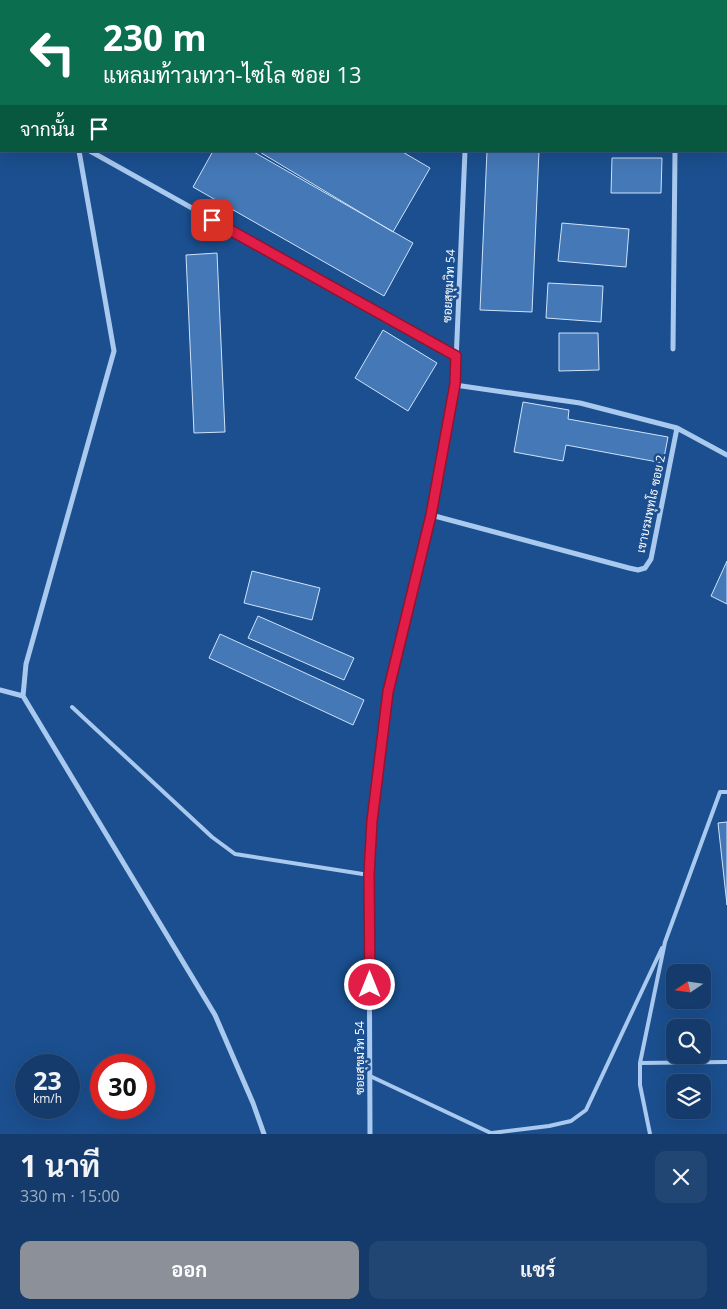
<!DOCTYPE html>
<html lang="th">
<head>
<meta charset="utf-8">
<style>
  :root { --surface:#143b6b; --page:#214673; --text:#f1f3f6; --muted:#9dadc1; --line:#33557e; --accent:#8c9099 }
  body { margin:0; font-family:"Open Sans",Sarabun,sans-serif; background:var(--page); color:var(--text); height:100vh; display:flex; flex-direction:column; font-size:19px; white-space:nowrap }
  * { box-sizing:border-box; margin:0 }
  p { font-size:16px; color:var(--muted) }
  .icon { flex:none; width:28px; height:28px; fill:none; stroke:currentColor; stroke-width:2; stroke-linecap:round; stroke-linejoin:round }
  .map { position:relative; height:1134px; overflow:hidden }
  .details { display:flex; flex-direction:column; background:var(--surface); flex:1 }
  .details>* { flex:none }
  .top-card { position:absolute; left:0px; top:0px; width:728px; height:152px; box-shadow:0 5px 20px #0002,0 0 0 1px var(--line); background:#0b6e4f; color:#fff; overflow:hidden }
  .needle { width:32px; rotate:257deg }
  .tools { position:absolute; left:666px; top:964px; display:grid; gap:10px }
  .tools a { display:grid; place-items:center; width:45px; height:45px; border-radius:10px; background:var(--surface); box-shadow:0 5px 20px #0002,0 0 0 1px var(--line); font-size:25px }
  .speed { position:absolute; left:15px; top:1054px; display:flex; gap:10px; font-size:25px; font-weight:700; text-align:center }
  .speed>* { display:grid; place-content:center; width:65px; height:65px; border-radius:50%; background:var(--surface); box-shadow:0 5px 20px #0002,0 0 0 1px var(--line); line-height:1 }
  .speed small { font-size:12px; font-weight:400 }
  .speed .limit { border:8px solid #d22; background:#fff; color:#111 }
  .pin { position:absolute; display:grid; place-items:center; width:42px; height:42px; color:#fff; margin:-21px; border-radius:10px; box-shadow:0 2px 8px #0006 }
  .me { position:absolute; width:55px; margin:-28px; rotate:0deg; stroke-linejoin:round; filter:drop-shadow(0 0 4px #0008) }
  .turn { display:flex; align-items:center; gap:18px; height:105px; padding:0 20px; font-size:22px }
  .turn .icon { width:65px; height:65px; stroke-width:2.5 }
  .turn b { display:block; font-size:35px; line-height:42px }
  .then { display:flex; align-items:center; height:48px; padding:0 20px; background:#0003; gap:10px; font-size:19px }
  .round { display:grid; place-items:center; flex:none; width:52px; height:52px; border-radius:10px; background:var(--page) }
  .head { display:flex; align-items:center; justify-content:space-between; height:85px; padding:0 20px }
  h1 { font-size:30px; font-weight:700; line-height:38px }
  .primary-button { display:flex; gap:10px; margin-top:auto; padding:10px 20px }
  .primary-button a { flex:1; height:58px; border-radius:10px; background:var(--accent); color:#fff; font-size:20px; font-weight:700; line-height:58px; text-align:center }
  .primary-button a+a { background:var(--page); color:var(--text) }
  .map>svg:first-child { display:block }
  .building { fill:#4478b7; stroke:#cfe3fa }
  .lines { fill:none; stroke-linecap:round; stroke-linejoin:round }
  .lane { stroke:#a9c9ee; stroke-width:4 }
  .street { stroke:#a9c9ee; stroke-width:5 }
  .route-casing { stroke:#92132f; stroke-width:12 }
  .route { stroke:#e11d48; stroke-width:9 }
  .labels { text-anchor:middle; stroke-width:5; stroke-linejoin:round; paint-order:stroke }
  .street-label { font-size:12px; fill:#fff; stroke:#1b4f8f }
</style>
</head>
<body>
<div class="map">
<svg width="727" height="1134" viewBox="0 0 727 1134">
  <rect width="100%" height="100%" fill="#1b4f8f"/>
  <path class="building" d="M38,0H239L36,1Z
    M321,0H421L321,1Z
    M487,0H563L487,1Z
    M213,151H252L413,243L384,296L193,187Z
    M258,151H401L430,168L393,232Z
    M487,151H539L532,312L480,310Z
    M612,158H662L661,193H611Z
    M562,223L629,229L626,267L558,261Z
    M217,253L225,432L194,433L186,255Z
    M548,283L603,286L601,322L546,318Z
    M383,330L437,363L408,411L355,378Z
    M559,333H598L599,370L559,371Z
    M523,402L569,410L568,419L668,437L663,463L566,445L563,461L514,452Z
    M727,561V604L711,596Z
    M252,571L320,588L312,620L244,603Z
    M258,616L354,658L344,680L248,638Z
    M220,634L364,700L353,725L209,658Z
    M727,822V905L718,823Z"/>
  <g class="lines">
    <path class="lane" d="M286,1L287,0
      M72,707L212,837L235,854L369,875
      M640,1063L727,1062
      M370,1076L493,1134
      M492,1133L549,1126L571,1121L586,1110L662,948
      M650,1134L640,1085V1063L665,942L720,792H727"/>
    <path class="street" d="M472,1V0
      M678,1V0
      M0,122H1
      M79,151L114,351L26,664L23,696L215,1015L253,1103L264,1134
      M90,151L456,356
      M673,349L675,151
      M455,385L580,403L677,428L727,455
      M431,515L629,568L638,570L645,568L651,559L677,428
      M0,690L23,696
      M370,1134L369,875L373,821L388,692L431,515L455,385L465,151"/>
  </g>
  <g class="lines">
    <defs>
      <path id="route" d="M212,220L456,356L455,384L431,515L388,692L372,821L369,875L370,985"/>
    </defs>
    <use href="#route" class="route-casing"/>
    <use href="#route" class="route"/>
  </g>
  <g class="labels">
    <g class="street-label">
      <text transform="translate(449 286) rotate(-87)" y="4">ซอยสุขุมวิท 54</text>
      <text transform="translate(651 504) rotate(-78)" y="4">เขาบรมพุทโธ ซอย 2</text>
      <text transform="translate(360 1058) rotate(-90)" y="4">ซอยสุขุมวิท 54</text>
    </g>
  </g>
</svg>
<div class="tools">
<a><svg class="needle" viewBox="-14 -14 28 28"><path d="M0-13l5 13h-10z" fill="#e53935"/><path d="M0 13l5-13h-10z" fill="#9dadc1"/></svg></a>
<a><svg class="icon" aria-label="search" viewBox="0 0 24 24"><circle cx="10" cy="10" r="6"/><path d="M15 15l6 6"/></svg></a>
<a><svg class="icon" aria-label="layers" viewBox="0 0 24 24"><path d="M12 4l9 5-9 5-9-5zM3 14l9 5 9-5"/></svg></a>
</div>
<div class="speed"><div>23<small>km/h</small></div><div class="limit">30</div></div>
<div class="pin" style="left:212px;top:220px;background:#d93025"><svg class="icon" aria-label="arrive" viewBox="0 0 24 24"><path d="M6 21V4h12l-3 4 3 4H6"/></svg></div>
<svg class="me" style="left:370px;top:985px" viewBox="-20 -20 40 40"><circle r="17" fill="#e11d48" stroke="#fff" stroke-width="3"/><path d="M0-11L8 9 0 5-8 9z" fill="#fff"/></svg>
<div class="top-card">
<div class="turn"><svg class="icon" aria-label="left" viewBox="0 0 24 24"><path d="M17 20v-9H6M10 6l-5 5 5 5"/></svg><div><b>230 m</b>แหลมท้าวเทวา-ไซโล ซอย 13</div></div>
<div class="then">จากนั้น<svg class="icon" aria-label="arrive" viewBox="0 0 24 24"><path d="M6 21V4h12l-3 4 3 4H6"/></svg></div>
</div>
</div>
<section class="details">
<div class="head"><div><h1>1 นาที</h1><p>330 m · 15:00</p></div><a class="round"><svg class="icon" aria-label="close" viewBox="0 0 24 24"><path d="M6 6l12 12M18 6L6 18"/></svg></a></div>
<div class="primary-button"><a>ออก</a><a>แชร์</a></div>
</section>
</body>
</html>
